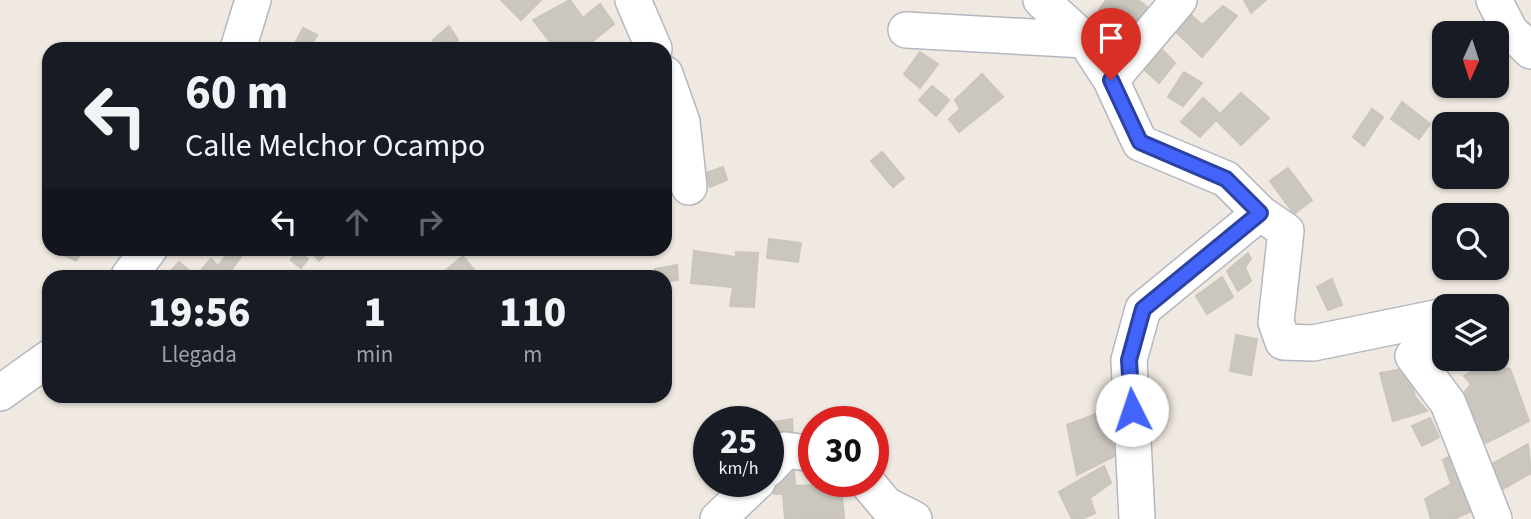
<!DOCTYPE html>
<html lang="es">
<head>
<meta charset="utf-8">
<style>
  :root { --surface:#171b24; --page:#242831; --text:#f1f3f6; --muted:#9ea1a6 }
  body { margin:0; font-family:"Source Sans 3",sans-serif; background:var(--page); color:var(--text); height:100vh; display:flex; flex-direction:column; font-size:26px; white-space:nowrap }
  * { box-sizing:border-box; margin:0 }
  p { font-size:23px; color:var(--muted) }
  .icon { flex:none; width:38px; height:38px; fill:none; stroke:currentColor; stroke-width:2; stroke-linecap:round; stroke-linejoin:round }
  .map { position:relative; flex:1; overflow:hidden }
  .drawer { position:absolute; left:42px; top:270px; width:630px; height:133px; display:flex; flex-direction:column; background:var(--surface); border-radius:21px; box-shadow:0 2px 5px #0004 }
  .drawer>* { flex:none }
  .top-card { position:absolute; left:42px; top:42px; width:630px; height:214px; border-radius:21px; box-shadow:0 2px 5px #0004; background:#171b24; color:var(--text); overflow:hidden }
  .needle { width:46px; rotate:183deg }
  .controls { position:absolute; left:1432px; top:21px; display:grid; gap:14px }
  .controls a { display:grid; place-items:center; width:77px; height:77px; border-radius:14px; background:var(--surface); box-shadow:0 2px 5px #0004; font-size:35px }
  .speed { position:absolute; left:693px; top:406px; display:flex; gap:14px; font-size:35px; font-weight:700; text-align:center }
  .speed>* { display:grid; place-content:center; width:91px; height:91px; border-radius:50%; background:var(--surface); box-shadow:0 2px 5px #0004; line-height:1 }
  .speed small { font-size:18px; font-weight:400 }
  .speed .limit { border:10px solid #d22; background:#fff; color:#111 }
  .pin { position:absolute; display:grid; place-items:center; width:60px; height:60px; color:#fff; margin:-72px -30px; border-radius:50% 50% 50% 0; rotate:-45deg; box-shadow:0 0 7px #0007 }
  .pin .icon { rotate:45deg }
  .me { position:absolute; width:77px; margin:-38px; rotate:356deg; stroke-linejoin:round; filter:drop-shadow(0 0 5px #0008) }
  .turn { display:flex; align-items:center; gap:24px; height:147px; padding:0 28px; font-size:32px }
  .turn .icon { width:91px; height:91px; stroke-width:2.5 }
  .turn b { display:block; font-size:49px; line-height:60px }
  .lanes { display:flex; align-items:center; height:66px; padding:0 28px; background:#0003; justify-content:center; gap:35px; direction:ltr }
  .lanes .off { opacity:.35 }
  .eta { display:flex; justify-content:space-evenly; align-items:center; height:119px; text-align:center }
  .eta b { font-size:42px; font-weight:800; line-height:49px }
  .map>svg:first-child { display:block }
  .building { fill:#cbc7bf; stroke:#cbc5ba; stroke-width:2 }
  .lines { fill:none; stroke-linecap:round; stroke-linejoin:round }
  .minor-casing { stroke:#b4b7c1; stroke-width:38 }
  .minor { stroke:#fff; stroke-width:35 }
  .route-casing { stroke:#2b41a3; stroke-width:18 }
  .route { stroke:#4264fb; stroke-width:12 }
</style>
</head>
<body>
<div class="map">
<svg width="1531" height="519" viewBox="0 0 1531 519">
  <rect width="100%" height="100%" fill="#efe9e1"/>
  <path class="building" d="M501,0H541L521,20Z
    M570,0L583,18L600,4L614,24L583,49H556L533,20Z
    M1106,0H1138L1155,13L1127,41L1110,33L1117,22L1099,10Z
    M1244,0H1266L1251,13Z
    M1223,6L1237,16L1202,57L1172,28L1187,11L1202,25Z
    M449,26L458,40L449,49H441L433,40Z
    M303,28L317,35L310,49L294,45Z
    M1155,42L1175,63L1159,83L1137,63Z
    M920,52L938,64L920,88L904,74Z
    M1184,72L1202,83L1183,106L1168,97Z
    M982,74L1003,97L959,132L949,119L960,109L955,100Z
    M932,86L949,100L936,116L919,100Z
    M1241,93L1269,118L1241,145L1216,120L1200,137L1181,122L1203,98L1220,114Z
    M1402,102L1430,124L1419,139L1391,119Z
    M1372,109L1383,117L1364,146L1353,137Z
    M882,152L904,178L893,187L871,161Z
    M723,167L727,180L710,187L706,173Z
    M1288,168L1312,200L1294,214L1270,181Z
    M1490,208L1505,209V231H1496V215H1490Z
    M769,239L801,243L798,262L767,258Z
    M68,248H84L76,261L64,255Z
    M247,248L227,276H210L202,269L211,259L218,266L232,248Z
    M309,248H332L319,261Z
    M298,250L308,259L301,268L291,260Z
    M694,251L736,257V252L758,253L754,307L730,306L733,287L691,283Z
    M1248,253L1251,259L1245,267L1251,281L1238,291L1227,271Z
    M463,256L479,276H439Z
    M179,262L196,276H166Z
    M677,265L678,280L665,282V276H655V269Z
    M1222,277L1233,297L1207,314L1196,296Z
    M1332,279L1342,305L1328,310L1317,287Z
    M1236,335L1257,339L1251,375L1230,371Z
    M1484,364L1510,369L1529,421L1486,443L1481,434L1472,438L1458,410L1469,401L1464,393L1471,384L1464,376Z
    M1409,368L1415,397L1427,411L1393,421L1380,373Z
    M1101,412L1104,422L1109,421L1115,456L1077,475L1067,425Z
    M1430,418L1439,437L1422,446L1412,426Z
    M792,419L793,435L768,439V423Z
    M1528,444L1531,473L1494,494L1483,469Z
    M1454,454L1476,509L1454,519H1431L1425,499L1451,484L1443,460Z
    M1104,466L1111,483L1090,498L1095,513L1082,519H1072L1059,492Z
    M794,467L795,486L841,484L844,518L785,519L783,494H774V469Z"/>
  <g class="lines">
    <defs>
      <path id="minor" d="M633,0L654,49
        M1041,0L1085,40L1111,80L1140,143L1226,179L1260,213L1143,309L1129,360L1137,519
        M1494,0L1510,31L1531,51
        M906,30L1085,40
        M238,49L253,0
        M665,74L682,122L689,187
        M1111,80L1179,0
        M1260,213L1286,231L1276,322L1283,342L1313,343L1440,317L1444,323
        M129,276L150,248
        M1444,337L1413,356L1448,403L1494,519
        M0,393L49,358
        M768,469L786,450L814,454
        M866,481L886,505L914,519
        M718,519L758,481"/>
    </defs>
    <use href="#minor" class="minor-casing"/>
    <use href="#minor" class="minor"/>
  </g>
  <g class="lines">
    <defs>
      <path id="route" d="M1111,80L1140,142L1226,179L1260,213L1143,309L1129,360L1132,410"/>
    </defs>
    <use href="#route" class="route-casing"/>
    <use href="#route" class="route"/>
  </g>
</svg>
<div class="controls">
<a><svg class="needle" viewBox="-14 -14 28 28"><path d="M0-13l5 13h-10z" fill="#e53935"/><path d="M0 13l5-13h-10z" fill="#9ea1a6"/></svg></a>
<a><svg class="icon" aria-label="sound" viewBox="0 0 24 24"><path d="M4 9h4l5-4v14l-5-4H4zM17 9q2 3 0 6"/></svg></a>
<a><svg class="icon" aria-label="search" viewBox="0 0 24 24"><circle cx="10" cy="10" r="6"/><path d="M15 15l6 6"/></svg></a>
<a><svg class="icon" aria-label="layers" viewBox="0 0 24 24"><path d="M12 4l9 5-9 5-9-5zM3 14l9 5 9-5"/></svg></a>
</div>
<div class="speed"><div>25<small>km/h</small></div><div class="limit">30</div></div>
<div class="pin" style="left:1111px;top:80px;background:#d93025"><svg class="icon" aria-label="arrive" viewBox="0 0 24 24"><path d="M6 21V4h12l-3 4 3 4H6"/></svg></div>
<svg class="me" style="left:1132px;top:410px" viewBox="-20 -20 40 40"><circle r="19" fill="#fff"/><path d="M0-13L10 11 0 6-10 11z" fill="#4264fb"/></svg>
<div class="top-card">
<div class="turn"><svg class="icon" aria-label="left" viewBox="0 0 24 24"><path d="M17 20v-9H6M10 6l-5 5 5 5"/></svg><div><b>60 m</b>Calle Melchor Ocampo</div></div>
<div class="lanes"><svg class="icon" aria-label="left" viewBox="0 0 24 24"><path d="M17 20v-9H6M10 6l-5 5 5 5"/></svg><svg class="icon off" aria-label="ahead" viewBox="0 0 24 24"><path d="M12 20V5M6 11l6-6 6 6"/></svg><svg class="icon off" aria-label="right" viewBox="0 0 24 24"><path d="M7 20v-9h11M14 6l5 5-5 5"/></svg></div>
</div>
<section class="drawer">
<div class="eta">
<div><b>19:56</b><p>Llegada</p></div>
<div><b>1</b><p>min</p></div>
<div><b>110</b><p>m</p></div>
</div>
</section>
</div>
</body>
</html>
